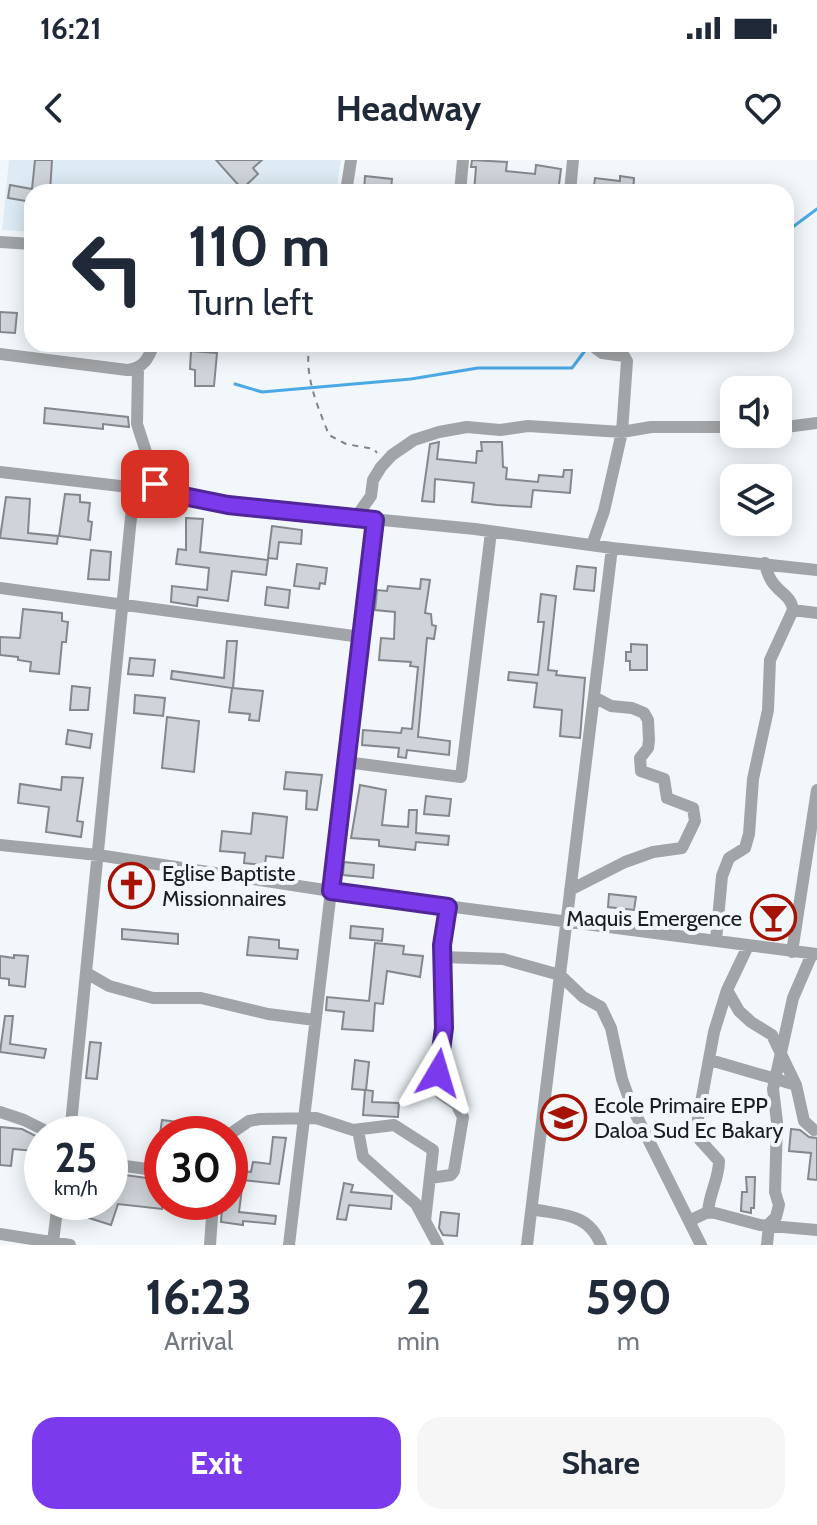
<!DOCTYPE html>
<html lang="en">
<head>
<meta charset="utf-8">
<style>
  :root { --surface:#fff; --page:#f6f6f7; --text:#1f2937; --muted:#747a83; --accent:#7c3aed }
  body { margin:0; font-family:Cabin,sans-serif; background:var(--page); color:var(--text); height:100vh; display:flex; flex-direction:column; font-size:30px; white-space:nowrap }
  * { box-sizing:border-box; margin:0 }
  p { font-size:26px; color:var(--muted) }
  .icon { flex:none; width:44px; height:44px; fill:none; stroke:currentColor; stroke-width:2; stroke-linecap:round; stroke-linejoin:round }
  .map { position:relative; height:1085px; overflow:hidden }
  .drawer { display:flex; flex-direction:column; background:var(--surface); flex:1 }
  .drawer>* { flex:none }
  .guide { position:absolute; left:24px; top:24px; width:770px; height:168px; border-radius:24px; box-shadow:0 4px 20px #0003; background:#fff; color:var(--text); overflow:hidden }
  .tools { position:absolute; left:720px; top:216px; display:grid; gap:16px }
  .tools a { display:grid; place-items:center; width:72px; height:72px; border-radius:16px; background:var(--surface); box-shadow:0 4px 20px #0003; font-size:40px }
  .speed { position:absolute; left:24px; top:956px; display:flex; gap:16px; font-size:40px; font-weight:700; text-align:center }
  .speed>* { display:grid; place-content:center; width:104px; height:104px; border-radius:50%; background:var(--surface); box-shadow:0 4px 20px #0003; line-height:1 }
  .speed small { font-size:20px; font-weight:400 }
  .speed .limit { border:12px solid #d22; background:#fff; color:#111 }
  .pin { position:absolute; display:grid; place-items:center; width:68px; height:68px; color:#fff; margin:-34px; border-radius:16px; box-shadow:0 4px 12px #0006 }
  .me { position:absolute; width:88px; margin:-44px; rotate:7deg; stroke-linejoin:round; filter:drop-shadow(0 0 6px #0008) }
  .turn { display:flex; align-items:center; gap:28px; height:168px; padding:0 32px; font-size:36px }
  .turn .icon { width:104px; height:104px; stroke-width:2.5 }
  .turn b { display:block; font-size:56px; line-height:68px }
  .eta { display:flex; justify-content:space-evenly; align-items:center; height:136px; text-align:center }
  .eta b { font-size:48px; font-weight:800; line-height:56px }
  .action { display:flex; gap:16px; margin-top:auto; padding:16px 32px }
  .action a { flex:1; height:92px; border-radius:24px; background:var(--accent); color:#fff; font-size:32px; font-weight:800; line-height:92px; text-align:center }
  .action a+a { background:var(--page); color:var(--text) }
  .status { display:flex; justify-content:space-between; align-items:center; height:56px; padding:0 40px; background:var(--surface); direction:ltr }
  .status svg { height:22px; fill:currentColor }
  header { display:flex; justify-content:space-between; align-items:center; height:104px; padding:0 32px; background:var(--surface); font-size:36px; font-weight:800 }
  .map>svg:first-child { display:block }
  .built { fill:#deebf4 }
  .lines { fill:none; stroke-linecap:round; stroke-linejoin:round }
  .stream { stroke:#4aa8e5; stroke-width:3 }
  .building { fill:#ced4d9; stroke:#83888c; stroke-width:2 }
  .path { stroke:#818588; stroke-width:2; stroke-dasharray:6 6; stroke-linecap:butt }
  .minor { stroke:#a2a5a7; stroke-width:12 }
  .route-casing { stroke:#51269a; stroke-width:20 }
  .route { stroke:#7c3aed; stroke-width:14 }
  .labels { text-anchor:middle; stroke-width:8; stroke-linejoin:round; paint-order:stroke }
  .poi-label { font-size:22px; fill:#1b1d1f; stroke:#f1f7fb; text-anchor:start }
</style>
</head>
<body>
<div class="status"><b>16:21</b><svg viewBox="0 0 49 12"><path d="M0 12V9h3v3zM5 12V6h3v6zM10 12V3h3v9zM15 12V0h3v12zM26 1h20v11H26zM47 4h2v5h-2z"/></svg></div>
<header><svg class="icon" aria-label="back" viewBox="0 0 24 24"><path d="M15 5l-7 7 7 7"/></svg>Headway<svg class="icon" aria-label="heart" viewBox="0 0 24 24"><path d="M12 20l-8-8c-3-5 5-10 8-4 3-6 11-1 8 4z"/></svg></header>
<div class="map">
<svg width="817" height="1085" viewBox="0 0 817 1085">
  <rect width="100%" height="100%" fill="#f1f7fb"/>
  <path class="built" d="M9,0H341L336,32H32V72L2,70Z"/>
  <g class="lines">
    <path class="stream" d="M786,72L817,49
      M235,224L262,232L411,219L478,208H572L587,188"/>
  </g>
  <path class="building" d="M35,0H52L50,32H32V42L8,38L10,25L32,29Z
    M216,0H262L253,8L258,14L242,29Z
    M472,0L507,2L506,11L535,14L536,5L561,9L558,32H505L506,27L489,26V32H474L476,7H471Z
    M365,16L392,19L391,29L382,28V32L364,31Z
    M620,16L634,18L633,32H593L595,18L620,21Z
    M0,152L17,153L15,173L0,172Z
    M191,191L217,193L214,226H195V210L190,209Z
    M45,248L128,257L129,267L103,264V269L44,263Z
    M439,282L437,299L476,303L477,291H482L481,282H502L503,307L507,308L506,319L538,322L539,315L563,317L564,310H572L570,333L533,330L531,347L497,345L472,342L474,323L435,319L434,342L422,341L430,284Z
    M65,334L80,335V342L90,343L88,361L92,362L90,380L59,376Z
    M6,337L30,339L28,373L58,376L57,384L0,378Z
    M186,358L203,359L200,392L268,400L266,415L232,411L228,441L198,437L197,446L171,442L172,426L207,430L209,408L176,404L178,389L186,390Z
    M272,366L302,370L301,384L279,382L277,399L268,398Z
    M91,390L111,392L109,420L88,419Z
    M297,404L327,408L325,424L320,423L319,429L294,426Z
    M577,406L596,408L594,431L574,429Z
    M421,419L430,420L425,453L431,454L432,465L436,466L434,479L427,478L418,577L450,581L449,595L407,590L406,598L398,597L399,588L362,585L363,570L401,573L402,568L412,569L418,507L410,506L411,502L379,500L381,478L394,479L395,452L375,450L377,430L387,431L388,426L420,429Z
    M267,427L290,430L288,448L265,445Z
    M541,434L556,436L548,510L557,511L556,515L585,518L580,578L560,576L562,550L534,547L537,523L508,520L509,512L538,515L544,462H538Z
    M23,449L62,453V461L68,462L66,482H62L59,514L30,511L31,502L18,500V497L0,495V477L20,478Z
    M227,481H237L233,528L263,531L259,561L249,560L250,554L229,552L232,528L171,519L172,511L224,518Z
    M631,484L647,485V510H630V501H626V492H631Z
    M130,498L155,500L153,516L128,514Z
    M72,526L90,528L88,550H70Z
    M135,535L165,538L163,556L134,553Z
    M167,557L199,561L194,612L162,608Z
    M68,570L92,574L90,588L66,584Z
    M286,612L322,615L317,650L306,649L307,631L284,629Z
    M62,617L83,618L77,661L83,662L81,677L46,672L49,647L18,643L20,624L61,630Z
    M360,625L386,630L382,665L408,667L409,650H417L416,673L449,676L448,685L416,682L415,690L379,686V680L351,678Z
    M426,636L451,639L449,656L424,654Z
    M253,653L287,657L283,698L266,696L265,705L244,703L245,693L220,691L222,671L251,674Z
    M344,702L374,705L373,718L343,715Z
    M609,734L636,737L634,750L608,747Z
    M351,766L383,769L382,781L350,778Z
    M122,769L178,774V784L122,779Z
    M249,777L279,780V788L298,790L297,799L247,795Z
    M375,783L404,786L403,794L423,796L420,817L387,811L383,844L375,843L373,871L342,869L344,852L326,850L327,837L369,841Z
    M14,795L28,796L25,827L9,825V819L0,818V796L14,798Z
    M5,856H13L10,884L46,889L44,898L0,892Z
    M90,882L101,883L97,919L86,918Z
    M355,900L369,902L366,930L373,931L372,942L399,943L398,957L363,955L365,930L352,929Z
    M162,960L188,963L186,974H160Z
    M0,967L22,969L36,976L35,991L13,989L11,1006L0,1005Z
    M791,969L800,970L809,977L817,978V1020L808,1019L811,993L789,991Z
    M273,977L286,978L279,1024L243,1020L239,1052L276,1056L275,1064L243,1061V1065L221,1062L222,1049L226,1050L227,1042H230L232,1009L251,1012L253,1002L270,1004Z
    M110,1013L162,1020V1049L118,1044L111,1065L89,1058L92,1046L102,1050L103,1042H110Z
    M746,1017H755L754,1048H751V1053L741,1051L742,1032H747Z
    M344,1023L353,1025L351,1032L392,1036L391,1049L349,1045L346,1060L337,1059Z
    M441,1052L459,1054L457,1076L443,1075L439,1068Z"/>
  <g class="lines">
    <path class="path" d="M310,184C303,214 318,247 329,275L346,284L374,289L377,293"/>
    <path class="minor" d="M346,32L351,0
      M460,32L463,0
      M570,32L573,0
      M0,82L32,84
      M590,184L602,193L624,196L627,201L622,272L604,351L592,385
      M0,194L127,210C144,208 148,199 154,184
      M138,208L137,264L154,317V330
      M778,268L817,263
      M0,312L154,330L228,345L475,369L612,388L817,410
      M356,357L371,336L373,320L381,307L392,295L414,280L439,272L467,267L500,270L528,266L622,272L651,267H734
      M0,428L361,477
      M793,450L817,453
      M346,602L461,617L491,372
      M0,685L98,695L331,731L817,794
      M570,730L625,702L653,692L682,688L695,661L693,648L667,638L664,619L641,611L640,598L648,588L649,580L648,560L644,553L632,548L611,546L594,537
      M716,780L722,716L729,698L745,688L749,674L753,619L768,550L770,500L793,450C791,431 770,433 765,403
      M792,792L817,630
      M441,797L503,799L560,815L583,837L601,847L611,868L622,919L632,947L701,1085
      M86,816L90,815L109,826L153,838H201L268,854L315,860
      M727,830L739,851L751,862L772,875L796,925L804,961L814,970
      M710,900L796,925
      M0,952L24,960L52,974
      M358,970L363,997L416,1044L438,1085
      M70,974L134,327
      M230,974L249,961L260,959L316,958L353,970L394,965L433,990L425,1061
      M110,1004L162,1011
      M430,1018L451,1015L454,1011L463,957L456,944L441,934L436,924L444,868L442,785L448,747
      M532,1049C562,1055 589,1053 601,1085
      M708,1052C709,1034 719,1019 719,1001L700,980L697,964L714,872L727,830L748,786
      M689,1061L708,1052L715,1053L760,1065L817,1070
      M0,1074L70,1085
      M53,1082L58,1042
      M210,1085L213,1042
      M289,1085L375,360
      M527,1085L612,388
      M767,1085L769,1064L776,1057L779,1045L775,1032L777,962L773,929L793,838L812,794"/>
  </g>
  <g class="lines">
    <defs>
      <path id="route" d="M155,324L154,330L228,345L375,360L331,731L448,747L442,785L444,868L438,913"/>
    </defs>
    <use href="#route" class="route-casing"/>
    <use href="#route" class="route"/>
  </g>
  <defs>
    <symbol id="church-ring" viewBox="-11 -11 22 22"><circle r="9.5" fill="#f1f7fb" stroke="#a61305" stroke-width="1.5"/><path d="M-1.2-6h2.4v3.5h3.3v2.4h-3.3V6h-2.4V-.1h-3.3v-2.4h3.3Z" fill="#a61305"/></symbol>
    <symbol id="bar-ring" viewBox="-11 -11 22 22"><circle r="9.5" fill="#f1f7fb" stroke="#a61305" stroke-width="1.5"/><path d="M-6-5H6L.8 .8V4.5H3.5V6h-7V4.5H-.8V.8Z" fill="#a61305"/></symbol>
    <symbol id="school-ring" viewBox="-11 -11 22 22"><circle r="9.5" fill="#f1f7fb" stroke="#a61305" stroke-width="1.5"/><path d="M0-5L7-2L0 1L-7-2ZM-4 1L0 2.5L4 1V4Q0 6-4 4Z" fill="#a61305"/></symbol>
  </defs>
  <g fill-rule="evenodd">
    <use href="#church-ring" x="106" y="700" width="51" height="51"/>
    <use href="#bar-ring" x="748" y="732" width="51" height="51"/>
    <use href="#school-ring" x="538" y="932" width="51" height="51"/>
  </g>
  <g class="labels">
    <g class="poi-label">
      <text x="162" y="721">Eglise Baptiste<tspan x="162" dy="25">Missionnaires</tspan></text>
      <text x="742" y="766" text-anchor="end">Maquis Emergence</text>
      <text x="594" y="953">Ecole Primaire EPP<tspan x="594" dy="25">Daloa Sud Ec Bakary</tspan></text>
    </g>
  </g>
</svg>
<div class="tools">
<a><svg class="icon" aria-label="sound" viewBox="0 0 24 24"><path d="M4 9h4l5-4v14l-5-4H4zM17 9q2 3 0 6"/></svg></a>
<a><svg class="icon" aria-label="layers" viewBox="0 0 24 24"><path d="M12 4l9 5-9 5-9-5zM3 14l9 5 9-5"/></svg></a>
</div>
<div class="speed"><div>25<small>km/h</small></div><div class="limit">30</div></div>
<div class="pin" style="left:155px;top:324px;background:#d93025"><svg class="icon" aria-label="arrive" viewBox="0 0 24 24"><path d="M6 21V4h12l-3 4 3 4H6"/></svg></div>
<svg class="me" style="left:438px;top:913px" viewBox="-20 -20 40 40"><path d="M0-17L14 15 0 8-14 15z" fill="#7c3aed" stroke="#fff" stroke-width="4"/></svg>
<div class="guide">
<div class="turn"><svg class="icon" aria-label="left" viewBox="0 0 24 24"><path d="M17 20v-9H6M10 6l-5 5 5 5"/></svg><div><b>110 m</b>Turn left</div></div>
</div>
</div>
<section class="drawer">
<div class="eta">
<div><b>16:23</b><p>Arrival</p></div>
<div><b>2</b><p>min</p></div>
<div><b>590</b><p>m</p></div>
</div>
<div class="action"><a>Exit</a><a>Share</a></div>
</section>
</body>
</html>
